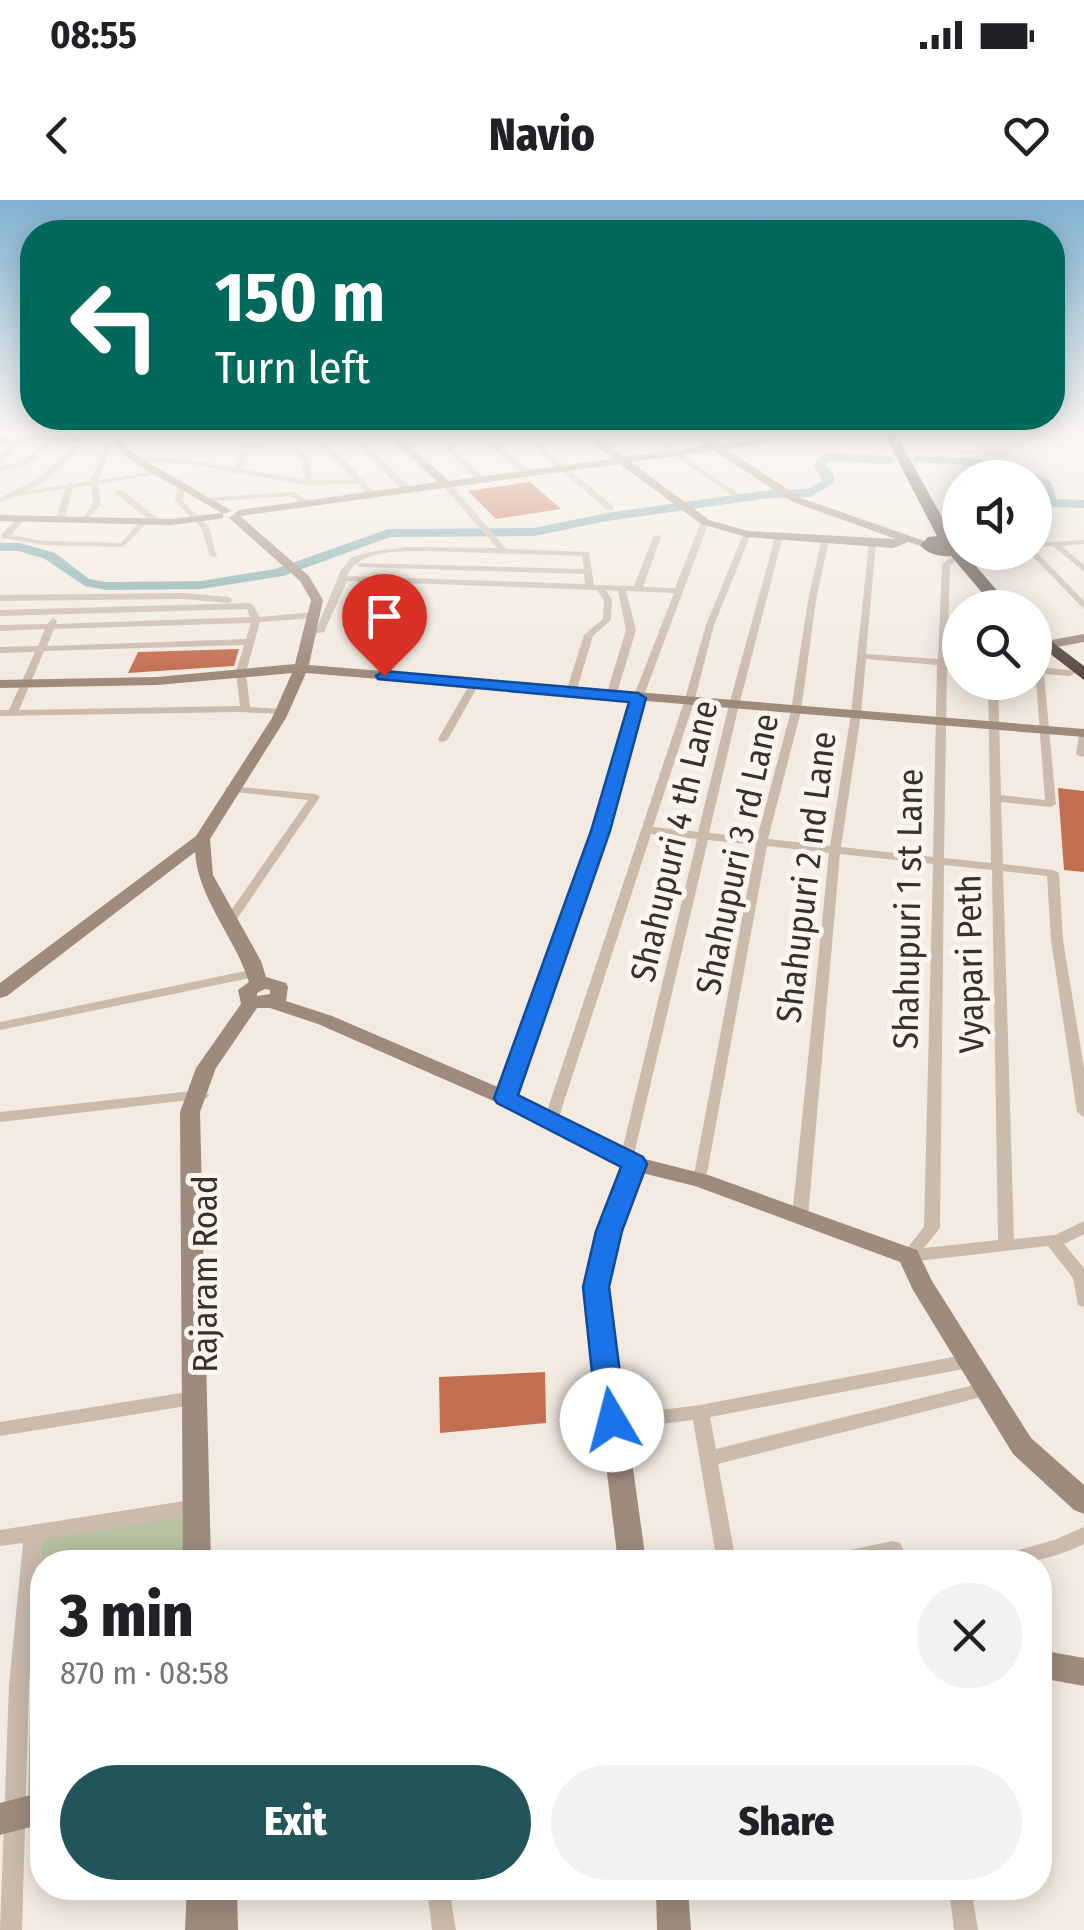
<!DOCTYPE html>
<html lang="en">
<head>
<meta charset="utf-8">
<style>
  :root { --surface:#fff; --page:#f2f2f2; --text:#202124; --muted:#757577; --accent:#22555a }
  body { margin:0; font-family:"Fira Sans Condensed",sans-serif; background:var(--page); color:var(--text); height:100vh; display:flex; flex-direction:column; font-size:38px; white-space:nowrap }
  * { box-sizing:border-box; margin:0 }
  p { font-size:32px; color:var(--muted) }
  .icon { flex:none; width:55px; height:55px; fill:none; stroke:currentColor; stroke-width:2; stroke-linecap:round; stroke-linejoin:round }
  .map { position:relative; flex:1; overflow:hidden }
  .details { position:absolute; left:30px; top:1350px; width:1022px; height:350px; display:flex; flex-direction:column; background:var(--surface); border-radius:40px; box-shadow:0 5px 25px #0003 }
  .details>* { flex:none }
  .banner { position:absolute; left:20px; top:20px; width:1045px; height:210px; border-radius:40px; box-shadow:0 5px 25px #0003; background:#00695c; color:#fff; overflow:hidden }
  .fabs { position:absolute; left:942px; top:260px; display:grid; gap:20px }
  .fabs a { display:grid; place-items:center; width:110px; height:110px; border-radius:50%; background:var(--surface); box-shadow:0 5px 25px #0003; font-size:50px }
  .pin { position:absolute; display:grid; place-items:center; width:85px; height:85px; color:#fff; margin:-102px -42px; border-radius:50% 50% 50% 0; rotate:-45deg; box-shadow:0 0 10px #0007 }
  .pin .icon { rotate:45deg }
  .me { position:absolute; width:110px; margin:-55px; rotate:352deg; stroke-linejoin:round; filter:drop-shadow(0 0 8px #0008) }
  .turn { display:flex; align-items:center; gap:35px; height:210px; padding:0 30px; font-size:45px }
  .turn .icon { width:130px; height:130px; stroke-width:2.5 }
  .turn b { display:block; font-size:70px; line-height:85px }
  .round { display:grid; place-items:center; flex:none; width:105px; height:105px; border-radius:52px; background:var(--page) }
  .headline { display:flex; align-items:center; justify-content:space-between; height:170px; padding:0 30px }
  h1 { font-size:60px; font-weight:800; line-height:75px }
  .action { display:flex; gap:20px; margin-top:auto; padding:20px 30px }
  .action a { flex:1; height:115px; border-radius:60px; background:var(--accent); color:#fff; font-size:40px; font-weight:800; line-height:115px; text-align:center }
  .action a+a { background:var(--page); color:var(--text) }
  .status { display:flex; justify-content:space-between; align-items:center; height:70px; padding:0 50px; background:var(--surface); direction:ltr }
  .status svg { height:28px; fill:currentColor }
  header { display:flex; justify-content:space-between; align-items:center; height:130px; padding:0 30px; background:var(--surface); font-size:45px; font-weight:800 }
  .map>svg:first-child { display:block }
  .green { fill:#b6c2a1 }
  .lines { fill:none; stroke-linecap:round; stroke-linejoin:round }
  .river { fill:#81acaf; fill-rule:evenodd }
  .building { fill:#c26e50 }
  .street { fill:#cbbbad; fill-rule:evenodd }
  .secondary { fill:#9f8b7e; fill-rule:evenodd }
  .highway { fill:#5a4b43; fill-rule:evenodd }
  .route { fill:#1a73e8; stroke:#114b97; stroke-width:2.5 }
  .labels { text-anchor:middle; stroke-width:10; stroke-linejoin:round; paint-order:stroke }
  .street-label { font-size:35px; fill:#3a302b; stroke:#faf5ee }
</style>
</head>
<body>
<div class="status"><b>08:55</b><svg viewBox="0 0 49 12"><path d="M0 12V9h3v3zM5 12V6h3v6zM10 12V3h3v9zM15 12V0h3v12zM26 1h20v11H26zM47 4h2v5h-2z"/></svg></div>
<header><svg class="icon" aria-label="back" viewBox="0 0 24 24"><path d="M15 5l-7 7 7 7"/></svg>Navio<svg class="icon" aria-label="heart" viewBox="0 0 24 24"><path d="M12 20l-8-8c-3-5 5-10 8-4 3-6 11-1 8 4z"/></svg></header>
<div class="map">
<svg width="1084" height="1730" viewBox="0 0 1084 1730">
  <rect width="100%" height="100%" fill="#f3ebe1"/>
  <path class="green" d="M192,1315L194,1362H42V1598L28,1601L31,1468L42,1339Z"/>
  <g class="lines">
    <path class="river" d="M825,253L890,256L896,260L890,264L829,261L826,265L834,275V283L810,297L770,298L607,321L534,336L390,337L283,376L201,389L107,390L85,386L45,359L19,351H0V343H20L55,353L89,379L107,382L201,381L275,369L388,329L534,328L607,313L770,290L807,289L822,281L814,265Z
      M917,256C965,257 1009,258 1051,282L1056,299L1084,300V308L1053,307L1038,297L1043,293L1035,278L985,266L913,262V258Z"/>
  </g>
  <path class="building" d="M530,282L561,309L496,319L468,291Z
    M239,449L234,466L128,473L138,452Z
    M1058,588L1084,591V672L1064,670Z
    M545,1172L546,1223L440,1233L439,1177Z"/>
  <g class="lines">
    <path class="street" d="M365,234H386L383,236L360,238L410,288V292H404L353,239L320,242L335,250L374,292V296H368L358,284L309,285L238,273L235,275L232,272L190,264L135,261L131,259L135,257L190,260L234,268L244,247L169,240L123,241L120,239L123,237L169,236L250,244ZM311,243L329,254L354,280H312L310,261L298,244ZM291,244L302,261L305,280L240,269L251,248Z
      M430,234H437L485,278V282H479Z
      M476,234H483L530,271V275H524Z
      M519,234H526L613,306V310H607Z
      M645,234H652L739,294L732,296Z
      M738,234H745L757,241L752,242Z
      M87,237L89,240L44,282L26,291L66,285L70,282L73,284L90,281L107,243L110,241L113,243L98,280L159,271L163,273L98,284L101,304L85,322L81,320L93,304L91,285L73,288L64,320L60,322L56,320L65,289L16,296L0,303V298L38,278Z
      M16,239L21,240L0,265V258Z
      M52,239L57,240L25,266L0,271V267L20,262Z
      M899,247L1008,252L1012,254L1008,256L897,250Z
      M443,282H449L506,349L589,352L594,385L634,386L653,337L657,335L661,337L643,387L675,388L701,322L705,320L709,322L643,498L606,631L512,898L505,903L498,898L594,631L633,498L674,393L626,391L636,430L616,496L611,499L606,496L626,430L618,391L606,390L612,400L611,420L593,436L576,492L571,495L566,492L584,435L603,419L604,400L597,390L347,381L324,432L307,435V431L317,428L341,370L352,357L370,352L407,347L497,348L443,286ZM428,351L582,356L584,369L360,363L356,365L360,367L584,374L585,384L347,376C359,348 403,352 428,351Z
      M178,285L185,287L183,301L209,327L217,358L210,356L201,328L175,301Z
      M116,290H122L160,320V324H154L116,294Z
      M293,292L309,301V305H303L291,296L206,302L202,300L206,298Z
      M18,317L25,319L11,335L44,341L121,343L141,320L148,322L123,347L44,345L2,338V334Z
      M744,332L751,334L714,425L694,502L653,627L698,632L729,505L776,334L783,336L739,505L709,633L757,638L791,511L808,400L822,338L829,340L816,400L801,511L768,639L830,646L851,514L869,341L876,343L866,454L938,459L942,364L950,358L957,360L950,365L947,460L960,461V467L947,466L944,658L991,663L988,482H998L1001,595L1045,600L1035,467L1070,470L1075,473L1070,476L1044,474L1056,604L1051,607L1001,602L1003,664L1053,670L1059,673L1063,740L1084,868V917L1077,912L1051,740L1047,676L1003,671L1014,1039L1055,1035L1084,1021V1034L1064,1044L1084,1068V1107L1078,1105L1073,1078L1048,1046L909,1062L903,1060L901,1056L924,1027L933,664L840,654L808,1017L805,1021H795L792,1017L829,653L767,646L705,984H695L693,980L756,645L708,640L632,963H622L620,959L697,639L651,634L558,920L551,925L544,920L684,502L706,425ZM866,459L937,465L933,657L841,647L861,514ZM944,665L992,670L998,1040L924,1048L940,1028Z
      M1084,340V344L1062,346L1084,365V372L1053,346L1035,347V343Z
      M1035,350L1084,401V409L1028,352H1035Z
      M183,393L229,397L233,400L229,403L183,399L0,401V395Z
      M250,403L254,406L259,417L314,412L318,415L314,418L260,422L246,472L250,507L281,509L286,512L285,514L239,512L0,516V510H9L35,452L0,453V447L38,446L45,429L0,431V425L47,424L53,418L57,421L56,424L250,417L247,409L0,416V410ZM251,423L246,439L47,446L54,429ZM244,445L236,472L240,506L19,510L44,451Z
      M471,482L479,484L448,539L443,542L439,541L438,539Z
      M1084,532V556L1081,557L1076,554L1079,535Z
      M230,586L315,594L320,597L233,725L229,726L223,722L308,600L226,591V587Z
      M255,769L261,773L260,776L0,830V822Z
      M202,890L209,895L207,898L0,922V912Z
      M969,1154L975,1156L977,1161L975,1166L969,1168L710,1217L716,1249L986,1182L992,1184L995,1189L992,1194L986,1196L718,1264L736,1362H717L693,1220L614,1230L608,1228L605,1223L608,1218L614,1216L700,1205Z
      M193,1191L199,1193L202,1198L199,1203L193,1205L0,1236V1222Z
      M197,1299L204,1301L206,1307L204,1313L197,1315L42,1340L29,1485L22,1730H0L9,1485L23,1343L0,1346V1330Z
      M1084,1327V1344C1052,1359 1030,1364 995,1362L998,1356L1054,1340Z
      M893,1341L900,1343L903,1349L900,1355C876,1363 850,1364 825,1362L828,1356L835,1353Z
      M427,1688H449L456,1730H432Z
      M949,1688H971L978,1730H954Z"/>
    <path class="secondary" d="M386,234H396L449,281L613,259L581,234H592L624,257L706,246L690,234H701L718,244L819,234L814,237L726,249L801,298L933,344L927,348L908,342L893,348L747,337L701,324L620,264L240,316L309,376L323,400L309,465L1084,529V537L306,473L286,518L210,639L213,675L261,761L266,777L286,783L288,787L286,801L332,816L512,893L641,958L708,975L917,1050L932,1081L1031,1238L1084,1285V1314L1074,1310L1013,1254L913,1090L900,1062L695,986L642,973L620,1031L608,1087L646,1362H618L584,1087L598,1031L623,967L498,903L318,824L270,808H257L216,868L200,912L211,1362H183L180,912L196,868L241,804L238,790L249,782C235,737 198,699 195,652L7,796L0,798V783L196,636L272,518L292,473L157,485L0,488V480L157,477L295,464L311,400L300,381L229,318L239,310L438,282ZM714,251L793,302L896,339L748,331L709,320L631,262ZM265,789L270,790V794L257,796V793Z
      M0,237L105,236L110,239L105,242L0,243Z
      M118,240L139,257L232,311L223,314V318L219,319L171,325L0,321V315L171,319L222,313L131,261L113,243Z
      M1084,434V442L1035,451V443Z
      M1040,1450L1084,1458V1486L1040,1478Z
      M42,1592V1624L0,1635V1603Z
      M187,1688H237L238,1730H185Z
      M656,1688H688L691,1730H657Z"/>
    <path class="highway" d="M884,234H896L953,337L960,340V352H964L1012,408H995L951,356C940,357 927,354 920,345L928,337L937,336Z
      M1035,429L1084,466V480L1035,442Z"/>
  </g>
  <linearGradient id="sky" x2="0" y2="1"><stop stop-color="#7fb1d1"/><stop offset="0.49" stop-color="#faf6f2"/><stop offset="1" stop-color="#faf6f2" stop-opacity="0"/></linearGradient>
  <rect width="1084" height="476" fill="url(#sky)"/>
  <path class="route" d="M384,471L638,493L646,498L610,631L518,895L643,957L647,964L622,1031L609,1087L626,1220L622,1229L612,1232L601,1229L597,1220L583,1087L596,1031L621,967L497,903L494,898L591,631L629,502L378,479L376,476Z"/>
  <g class="labels">
    <g class="street-label">
      <text transform="translate(674 641) rotate(-77)" y="12">Shahupuri 4 th Lane</text>
      <text transform="translate(737 654) rotate(-78)" y="12">Shahupuri 3 rd Lane</text>
      <text transform="translate(806 677) rotate(-83)" y="12">Shahupuri 2 nd Lane</text>
      <text transform="translate(908 709) rotate(-89)" y="12">Shahupuri 1 st Lane</text>
      <text transform="translate(970 764) rotate(-91)" y="12">Vyapari Peth</text>
      <text transform="translate(205 1074) rotate(-90)" y="12">Rajaram Road</text>
    </g>
  </g>
</svg>
<div class="fabs">
<a><svg class="icon" aria-label="sound" viewBox="0 0 24 24"><path d="M4 9h4l5-4v14l-5-4H4zM17 9q2 3 0 6"/></svg></a>
<a><svg class="icon" aria-label="search" viewBox="0 0 24 24"><circle cx="10" cy="10" r="6"/><path d="M15 15l6 6"/></svg></a>
</div>
<div class="pin" style="left:384px;top:476px;background:#d93025"><svg class="icon" aria-label="arrive" viewBox="0 0 24 24"><path d="M6 21V4h12l-3 4 3 4H6"/></svg></div>
<svg class="me" style="left:612px;top:1220px" viewBox="-20 -20 40 40"><circle r="19" fill="#fff"/><path d="M0-13L10 11 0 6-10 11z" fill="#1a73e8"/></svg>
<div class="banner">
<div class="turn"><svg class="icon" aria-label="left" viewBox="0 0 24 24"><path d="M17 20v-9H6M10 6l-5 5 5 5"/></svg><div><b>150 m</b>Turn left</div></div>
</div>
<section class="details">
<div class="headline"><div><h1>3 min</h1><p>870 m · 08:58</p></div><a class="round"><svg class="icon" aria-label="close" viewBox="0 0 24 24"><path d="M6 6l12 12M18 6L6 18"/></svg></a></div>
<div class="action"><a>Exit</a><a>Share</a></div>
</section>
</div>
</body>
</html>
